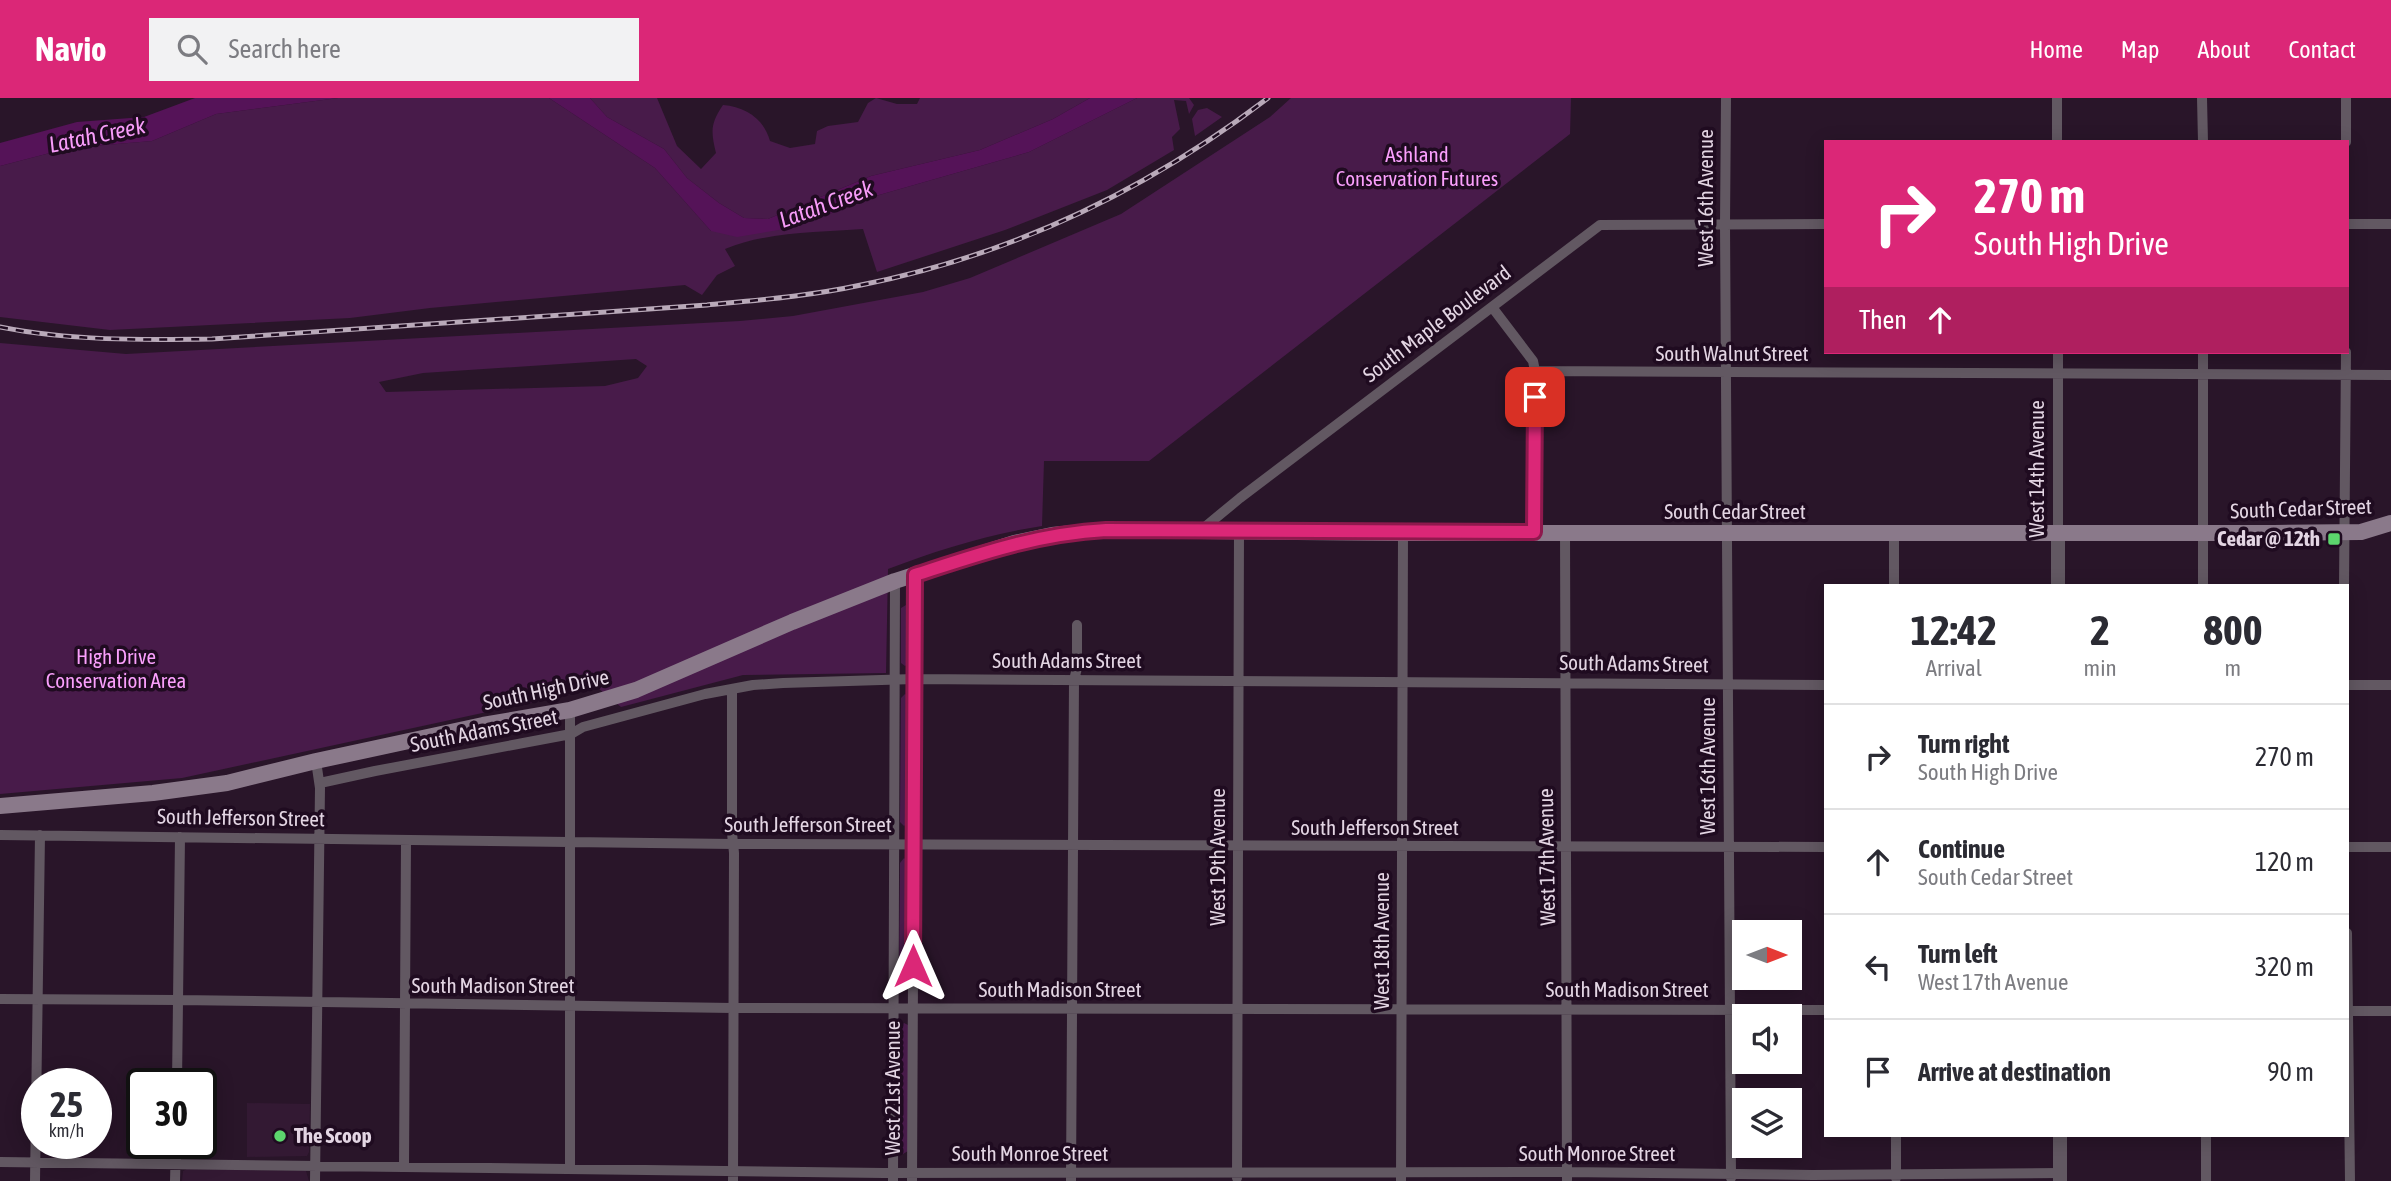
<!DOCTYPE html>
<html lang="en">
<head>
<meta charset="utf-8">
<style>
  :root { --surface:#fff; --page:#f2f2f3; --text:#2b2b33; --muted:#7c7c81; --line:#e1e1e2; --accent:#db2777 }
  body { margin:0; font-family:"Asap Condensed",sans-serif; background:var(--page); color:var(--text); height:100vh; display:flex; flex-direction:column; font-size:26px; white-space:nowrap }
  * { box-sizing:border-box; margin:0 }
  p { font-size:23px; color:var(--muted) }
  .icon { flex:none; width:38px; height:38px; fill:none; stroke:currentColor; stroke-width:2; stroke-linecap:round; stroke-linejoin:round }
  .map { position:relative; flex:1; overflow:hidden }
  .side { position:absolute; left:1824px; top:486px; width:525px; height:553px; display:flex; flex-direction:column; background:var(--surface); border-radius:0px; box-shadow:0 4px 18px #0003 }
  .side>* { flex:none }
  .banner { position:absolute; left:1824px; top:42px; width:525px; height:214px; border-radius:0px; box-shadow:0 4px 18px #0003; background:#db2777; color:#fff; overflow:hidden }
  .needle { width:46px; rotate:90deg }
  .tools { position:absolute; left:1732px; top:822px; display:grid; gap:14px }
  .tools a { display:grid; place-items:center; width:70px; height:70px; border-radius:0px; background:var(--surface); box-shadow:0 4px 18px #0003; font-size:35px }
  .speed { position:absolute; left:21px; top:970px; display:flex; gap:14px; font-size:35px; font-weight:700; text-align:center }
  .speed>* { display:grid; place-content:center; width:91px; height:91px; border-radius:50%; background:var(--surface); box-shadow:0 4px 18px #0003; line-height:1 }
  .speed small { font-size:18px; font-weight:400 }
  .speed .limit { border:4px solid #111; border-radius:10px; background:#fff; color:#111 }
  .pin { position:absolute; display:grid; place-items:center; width:60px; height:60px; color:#fff; margin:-30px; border-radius:14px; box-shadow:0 4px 10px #0006 }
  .me { position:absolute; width:77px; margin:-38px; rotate:0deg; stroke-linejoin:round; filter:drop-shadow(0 0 5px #0008) }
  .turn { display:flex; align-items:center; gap:24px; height:147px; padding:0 35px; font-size:32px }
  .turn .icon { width:91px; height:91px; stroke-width:2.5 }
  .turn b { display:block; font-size:49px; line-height:60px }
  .then { display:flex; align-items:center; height:66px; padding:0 35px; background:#0003; gap:14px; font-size:26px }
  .eta { display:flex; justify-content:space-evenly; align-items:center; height:119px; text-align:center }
  .eta b { font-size:42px; font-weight:700; line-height:49px }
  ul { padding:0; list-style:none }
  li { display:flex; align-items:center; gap:21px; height:105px; padding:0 35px; border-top:2px solid var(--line) }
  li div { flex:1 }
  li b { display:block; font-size:26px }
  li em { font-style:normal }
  header { display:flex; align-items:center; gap:42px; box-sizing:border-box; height:98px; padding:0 35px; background:var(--accent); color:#fff }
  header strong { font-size:33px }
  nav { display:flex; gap:38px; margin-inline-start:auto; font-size:24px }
  .search { width:490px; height:63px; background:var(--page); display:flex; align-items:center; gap:18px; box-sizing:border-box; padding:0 24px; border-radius:0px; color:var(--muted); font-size:26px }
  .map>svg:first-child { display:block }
  .built { fill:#331933 }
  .green { fill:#481b4a; fill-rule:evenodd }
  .water { fill:#551358 }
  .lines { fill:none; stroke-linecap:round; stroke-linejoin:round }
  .minor { stroke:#625862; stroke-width:10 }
  .tertiary { stroke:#625862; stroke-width:14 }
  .secondary { stroke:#8a798a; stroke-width:16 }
  .rail-casing { stroke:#b9a9b9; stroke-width:5 }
  .rail { stroke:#1f0b20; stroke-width:2.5; stroke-dasharray:8; stroke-linecap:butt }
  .route-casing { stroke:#8e194d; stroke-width:18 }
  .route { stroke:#db2777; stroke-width:12 }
  .poi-dot { fill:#5cd56d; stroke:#1f0b20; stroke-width:2.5 }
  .labels { text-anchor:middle; stroke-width:7; stroke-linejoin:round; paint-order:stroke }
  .park-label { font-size:21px; fill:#fa9ffc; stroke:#1f0b20 }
  .street-label { font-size:21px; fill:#e3d5e3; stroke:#1f0b20 }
  .poi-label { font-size:21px; font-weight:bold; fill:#e3d5e3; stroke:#1f0b20; text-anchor:end }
  .water-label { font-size:23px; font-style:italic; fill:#f79cf9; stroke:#1f0b20 }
</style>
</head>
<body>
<header>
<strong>Navio</strong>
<div class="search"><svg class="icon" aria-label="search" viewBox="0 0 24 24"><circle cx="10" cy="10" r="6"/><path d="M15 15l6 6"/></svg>Search here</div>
<nav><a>Home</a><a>Map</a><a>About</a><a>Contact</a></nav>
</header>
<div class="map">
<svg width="2391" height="1083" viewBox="0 0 2391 1083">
  <rect width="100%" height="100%" fill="#291529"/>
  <path class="built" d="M247,1005L310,1006L309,1054L307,1058L247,1059Z
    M187,1071L306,1073L309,1083H182L183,1073Z"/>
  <path class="green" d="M338,0H549L655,70L711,133L796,129L872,99L1029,54L1137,0H1189L1194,7L1189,16L1186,3L1174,2L1180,31L1172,39L1174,52L1107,92L1005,132L877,174L863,131C820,134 765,134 725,151L735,168L717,177L702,197L685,187L430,210L350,220L110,232L0,219V68L69,50L152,43L216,16Z
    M590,0H657L677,48L701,71L716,55C711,34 710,26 723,7C746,9 764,21 770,43L790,50L815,46L817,33L828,28L858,24L868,5L876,0L897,6H917L920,0H1090L1053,21L980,52L871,78L768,121L744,120L719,105L687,80L664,51L607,19Z
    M1291,0H1571L1570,36L1149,363H1044L1042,428C989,436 937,452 888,471L886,575L743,577L621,609L598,590L182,680L0,696V245L126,256L740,223L793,218L923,194L970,180L1121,116L1270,19ZM636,261L647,268L638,280L605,288L386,294L379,284L423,275Z
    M1207,10L1222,19L1195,38L1192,21L1198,12Z
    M906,507L910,510V565L905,568L901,565V510Z
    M905,596L910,600L909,724L904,728L900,724L901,600Z
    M904,760L909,765L908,890L903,893L899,888L900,765Z
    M904,925L908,927V1053L903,1056L899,1053V929Z"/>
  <path class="water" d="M195,0H338L216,16L152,43L69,50L0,68V45L77,24L144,19Z
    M549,0H590L607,19L664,51L687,80L719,105L744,120L768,121L871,78L980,52L1053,21L1090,0H1137L1029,54L872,99L796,129L737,139L711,133L655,70Z"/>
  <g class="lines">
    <path class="minor" d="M1726,0L1725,126L1731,1080
      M2057,0V44
      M2202,0L2203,44
      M2346,0V44
      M2347,126H2391
      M1492,209L1533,263L1535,273L1534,434
      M2203,254V488
      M1535,273L2391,277
      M1200,433L1240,400L1600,127L1825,126
      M1565,434L1567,1083
      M2058,435V254
      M1894,436V488
      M2344,488L2346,254
      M2347,587H2391
      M732,591V735L734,755L733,1083
      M320,685L375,673L571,636L583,629L705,596L753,587L783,585L914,581L1825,587
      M0,737L733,746L1825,749
      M2347,749H2391
      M2347,835L2350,1083
      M0,901L178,902L733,910L1825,912
      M2347,913H2391
      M177,985L180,739
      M1896,1038V1080
      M2206,1038V1083
      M0,1064L884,1075L1567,1074L1813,1077L2060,1075
      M404,1069L406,743
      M570,1071V612
      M1237,1080L1239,434
      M35,1083L40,737
      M175,1083L176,1045
      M315,1083L320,690L316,663
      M893,1083L895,483
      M912,1083L915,477
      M1071,1083L1074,582L1077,570V527
      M1401,1083L1403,435"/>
    <path class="tertiary" d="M2058,435V488
      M2060,1038V1083"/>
    <path class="secondary" d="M0,708L153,695L227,685L316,663L483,627L570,612L636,592L792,524L895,483L1014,445L1052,437L1106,432L1403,435H2274L2361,434L2391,425"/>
    <defs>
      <path id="rail" d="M0,229C70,243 141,242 212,241L707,207C759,202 810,198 861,187C1012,157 1146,93 1268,0"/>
    </defs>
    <use href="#rail" class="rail-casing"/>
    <use href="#rail" class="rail"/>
  </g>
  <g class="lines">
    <defs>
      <path id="route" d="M913,868L915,477C980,456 1036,436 1106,432L1534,434L1535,299"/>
    </defs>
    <use href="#route" class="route-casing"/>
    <use href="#route" class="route"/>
  </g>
  <g class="poi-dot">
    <rect x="2327" y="434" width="14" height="14" rx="3.5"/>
    <circle cx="280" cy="1038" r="7"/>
  </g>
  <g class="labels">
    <g class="park-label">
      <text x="1417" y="64">Ashland<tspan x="1417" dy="24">Conservation Futures</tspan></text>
      <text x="116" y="566">High Drive<tspan x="116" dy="24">Conservation Area</tspan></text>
    </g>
    <g class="street-label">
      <text transform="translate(1706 100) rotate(-90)" y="7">West 16th Avenue</text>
      <text transform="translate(1437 226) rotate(-37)" y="7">South Maple Boulevard</text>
      <text x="1732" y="263">South Walnut Street</text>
      <text transform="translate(2037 371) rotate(-90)" y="7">West 14th Avenue</text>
      <text transform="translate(2301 411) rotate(-2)" y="7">South Cedar Street</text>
      <text x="1735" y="421">South Cedar Street</text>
      <text x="1067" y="570">South Adams Street</text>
      <text transform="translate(1634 566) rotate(1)" y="7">South Adams Street</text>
      <text transform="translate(546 592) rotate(-12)" y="7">South High Drive</text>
      <text transform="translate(484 633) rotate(-11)" y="7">South Adams Street</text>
      <text transform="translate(1708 668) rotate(-90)" y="7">West 16th Avenue</text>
      <text transform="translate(241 720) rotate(1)" y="7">South Jefferson Street</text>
      <text x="808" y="734">South Jefferson Street</text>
      <text x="1375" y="737">South Jefferson Street</text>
      <text transform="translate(1218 759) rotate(-90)" y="7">West 19th Avenue</text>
      <text transform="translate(1547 759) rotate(-91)" y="7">West 17th Avenue</text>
      <text transform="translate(1382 843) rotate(-90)" y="7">West 18th Avenue</text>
      <text x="493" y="895">South Madison Street</text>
      <text x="1060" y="899">South Madison Street</text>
      <text x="1627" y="899">South Madison Street</text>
      <text transform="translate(893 990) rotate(-90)" y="7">West 21st Avenue</text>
      <text x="1030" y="1063">South Monroe Street</text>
      <text x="1597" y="1063">South Monroe Street</text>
    </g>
    <g class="poi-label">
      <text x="2320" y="448">Cedar @ 12th</text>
      <text x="294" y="1045" text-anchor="start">The Scoop</text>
    </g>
    <g class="water-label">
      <text transform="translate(97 37) rotate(-12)" y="8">Latah Creek</text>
      <text transform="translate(826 106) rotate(-20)" y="8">Latah Creek</text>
    </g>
  </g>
</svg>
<div class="tools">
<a><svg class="needle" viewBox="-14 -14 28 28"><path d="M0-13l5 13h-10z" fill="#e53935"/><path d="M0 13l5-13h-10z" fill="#7c7c81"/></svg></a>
<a><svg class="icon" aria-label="sound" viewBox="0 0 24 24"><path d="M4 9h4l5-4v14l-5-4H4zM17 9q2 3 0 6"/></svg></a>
<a><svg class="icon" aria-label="layers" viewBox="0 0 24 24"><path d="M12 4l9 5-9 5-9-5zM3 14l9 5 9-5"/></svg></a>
</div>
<div class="speed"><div>25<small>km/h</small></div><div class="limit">30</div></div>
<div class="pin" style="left:1535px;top:299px;background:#d93025"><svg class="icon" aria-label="arrive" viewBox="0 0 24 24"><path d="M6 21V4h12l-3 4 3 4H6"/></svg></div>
<svg class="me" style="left:913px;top:868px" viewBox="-20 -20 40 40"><path d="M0-17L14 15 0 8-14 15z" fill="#db2777" stroke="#fff" stroke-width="4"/></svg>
<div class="banner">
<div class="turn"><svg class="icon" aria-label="right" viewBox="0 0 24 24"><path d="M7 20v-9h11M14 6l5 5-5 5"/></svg><div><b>270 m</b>South High Drive</div></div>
<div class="then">Then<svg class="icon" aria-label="ahead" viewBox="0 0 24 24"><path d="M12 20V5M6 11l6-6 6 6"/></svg></div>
</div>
<section class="side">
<div class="eta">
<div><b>12:42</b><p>Arrival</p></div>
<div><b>2</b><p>min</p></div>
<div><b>800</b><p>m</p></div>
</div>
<ul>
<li><svg class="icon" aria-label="right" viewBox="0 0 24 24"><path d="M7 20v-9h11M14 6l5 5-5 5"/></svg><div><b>Turn right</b><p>South High Drive</p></div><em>270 m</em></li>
<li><svg class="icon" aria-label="ahead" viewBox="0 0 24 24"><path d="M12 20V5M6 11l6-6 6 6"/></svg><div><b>Continue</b><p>South Cedar Street</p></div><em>120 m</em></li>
<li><svg class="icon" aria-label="left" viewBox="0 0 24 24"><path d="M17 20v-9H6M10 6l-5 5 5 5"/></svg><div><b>Turn left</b><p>West 17th Avenue</p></div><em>320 m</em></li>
<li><svg class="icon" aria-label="arrive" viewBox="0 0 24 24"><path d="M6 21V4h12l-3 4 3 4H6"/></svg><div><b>Arrive at destination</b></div><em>90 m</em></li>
</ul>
</section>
</div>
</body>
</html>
